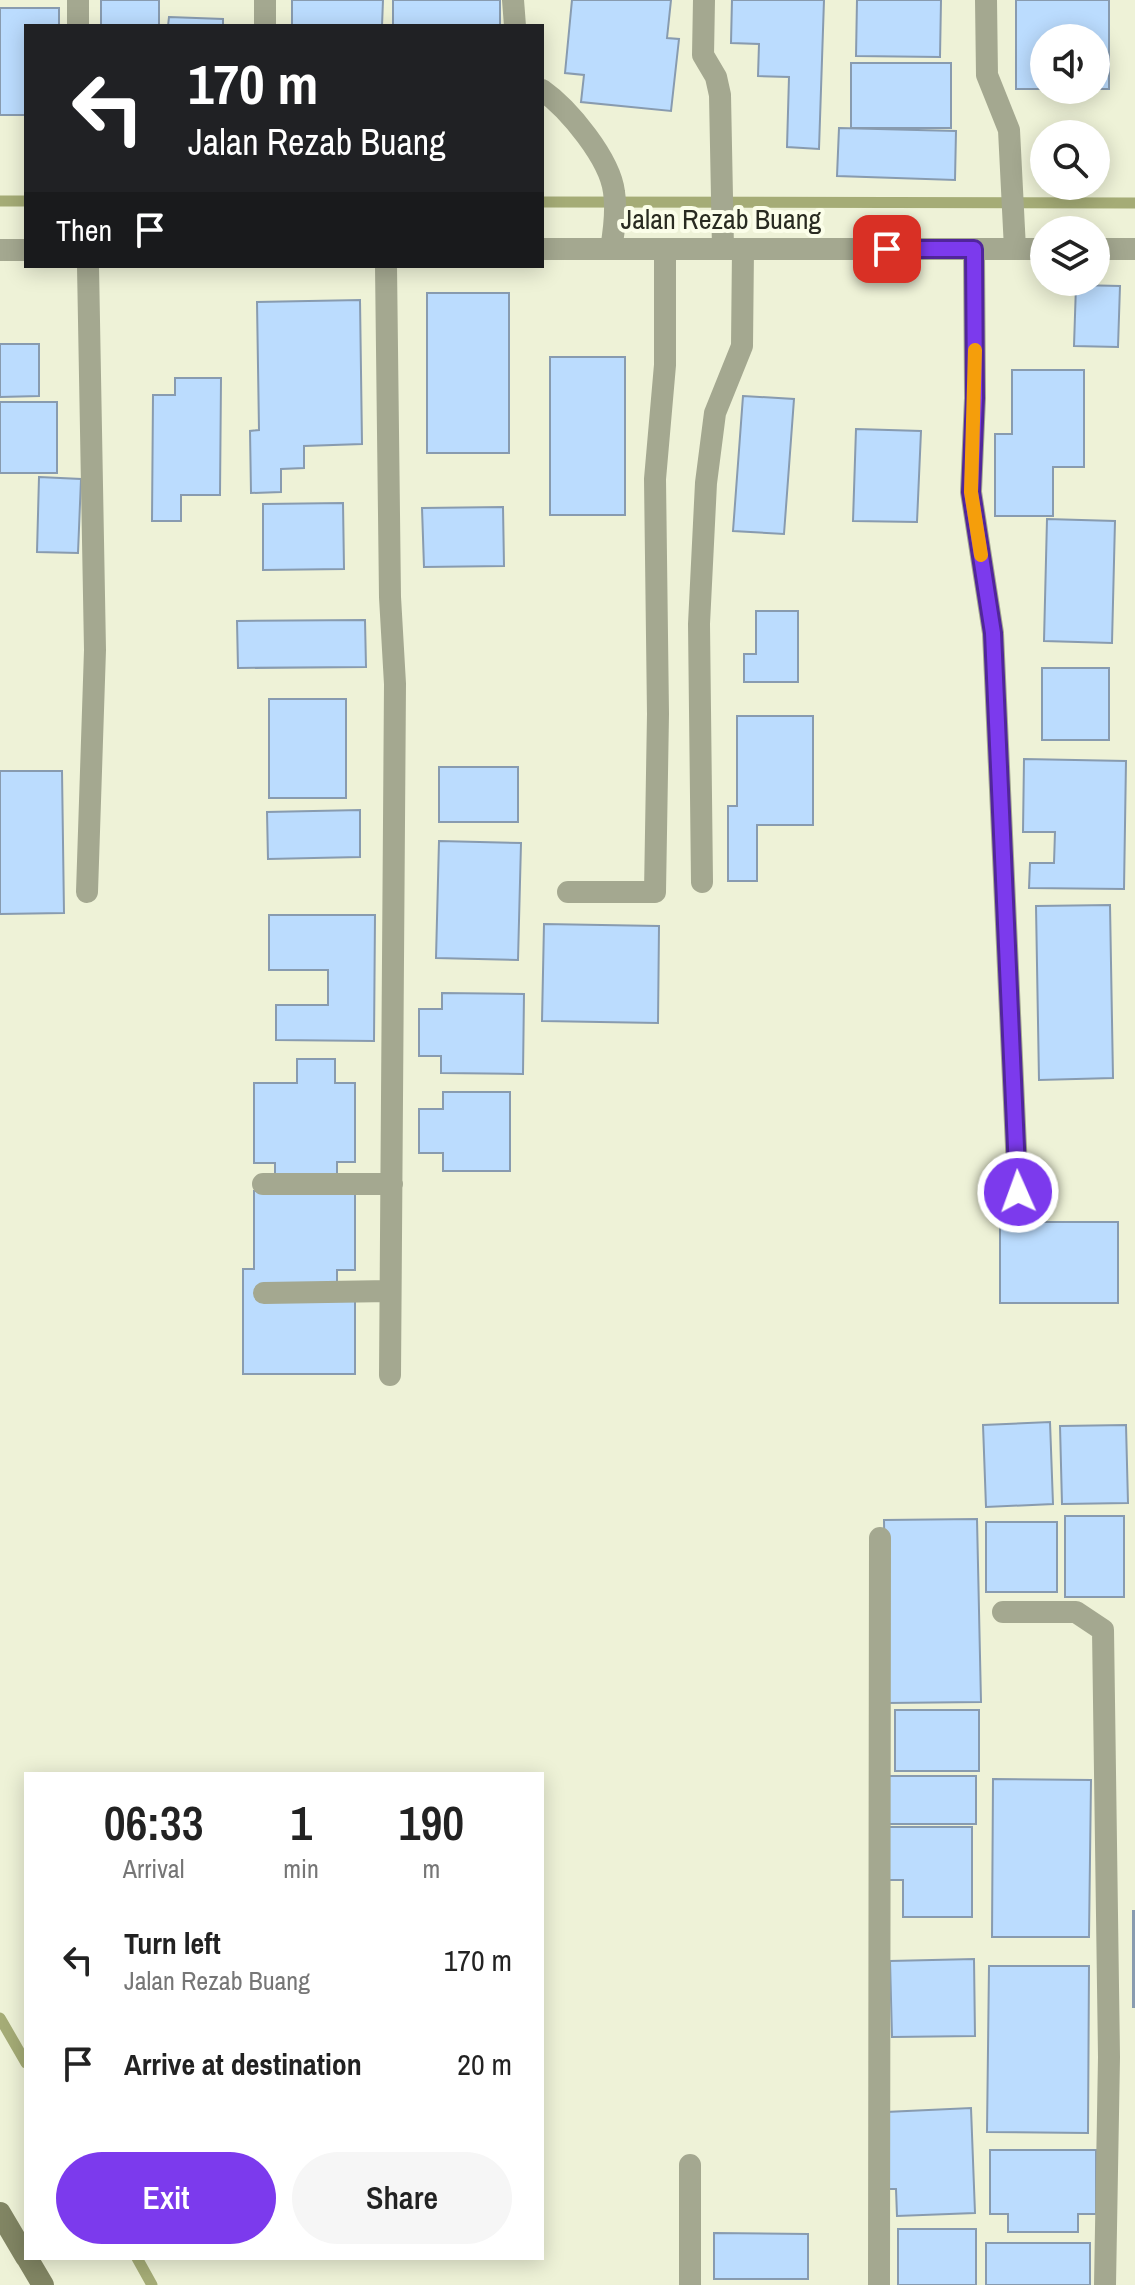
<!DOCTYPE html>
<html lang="en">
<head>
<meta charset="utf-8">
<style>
  :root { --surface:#fff; --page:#f6f6f6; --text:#222; --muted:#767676; --accent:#7c3aed }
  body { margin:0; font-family:"Archivo Narrow",sans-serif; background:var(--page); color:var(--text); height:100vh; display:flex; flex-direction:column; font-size:30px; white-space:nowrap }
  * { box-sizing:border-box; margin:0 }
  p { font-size:26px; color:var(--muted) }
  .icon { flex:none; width:44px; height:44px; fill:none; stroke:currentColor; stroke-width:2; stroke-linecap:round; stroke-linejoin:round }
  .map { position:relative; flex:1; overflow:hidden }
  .sheet { position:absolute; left:24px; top:1772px; width:520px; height:488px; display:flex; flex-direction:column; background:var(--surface); border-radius:0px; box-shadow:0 4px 20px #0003 }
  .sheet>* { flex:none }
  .top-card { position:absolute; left:24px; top:24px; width:520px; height:244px; border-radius:0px; box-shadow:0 4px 20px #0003; background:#202124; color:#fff; overflow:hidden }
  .buttons { position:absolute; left:1030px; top:24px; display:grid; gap:16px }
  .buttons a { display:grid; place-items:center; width:80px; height:80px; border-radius:50%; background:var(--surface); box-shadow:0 4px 20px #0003; font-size:40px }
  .pin { position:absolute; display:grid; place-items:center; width:68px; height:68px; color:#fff; margin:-34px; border-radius:16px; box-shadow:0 4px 12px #0006 }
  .me { position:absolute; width:88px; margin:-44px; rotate:358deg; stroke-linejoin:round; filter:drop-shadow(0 0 6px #0008) }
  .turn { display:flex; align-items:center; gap:28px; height:168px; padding:0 32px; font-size:36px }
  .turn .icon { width:104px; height:104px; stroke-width:2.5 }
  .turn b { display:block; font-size:56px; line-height:68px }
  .then { display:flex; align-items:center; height:76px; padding:0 32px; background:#0003; gap:16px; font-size:30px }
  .eta { display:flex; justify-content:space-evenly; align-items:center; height:136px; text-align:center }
  .eta b { font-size:48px; font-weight:600; line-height:56px }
  .cta { display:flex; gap:16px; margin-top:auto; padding:16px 32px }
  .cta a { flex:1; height:92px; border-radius:48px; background:var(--accent); color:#fff; font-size:32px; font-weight:600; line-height:92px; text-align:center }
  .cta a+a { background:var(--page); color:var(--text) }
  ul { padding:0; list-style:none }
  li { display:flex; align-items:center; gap:24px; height:104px; padding:0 32px }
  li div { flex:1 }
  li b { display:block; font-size:30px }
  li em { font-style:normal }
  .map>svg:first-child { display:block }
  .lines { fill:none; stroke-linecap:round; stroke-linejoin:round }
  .stream { stroke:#a5ac76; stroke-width:11 }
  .building { fill:#bbdcfe; stroke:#889baf; stroke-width:2 }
  .service { stroke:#a4a890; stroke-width:22 }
  .minor { stroke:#a4a890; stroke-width:22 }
  .secondary { stroke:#818563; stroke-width:22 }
  .route-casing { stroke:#51269a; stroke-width:20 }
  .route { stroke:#7c3aed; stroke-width:14 }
  .slow { stroke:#f59e0b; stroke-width:14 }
  .labels { text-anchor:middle; stroke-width:8; stroke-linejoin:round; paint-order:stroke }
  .street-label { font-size:28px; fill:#292b21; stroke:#fbfee9 }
</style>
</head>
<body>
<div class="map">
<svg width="1135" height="2285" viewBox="0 0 1135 2285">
  <rect width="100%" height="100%" fill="#eef2d7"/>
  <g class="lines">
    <path class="stream" d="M0,201H26
      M542,202L1135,203
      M0,2018L26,2063
      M137,2258L152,2285"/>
  </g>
  <path class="building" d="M101,0H159V26H101Z
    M292,0H383L382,26H292Z
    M393,0H500V26H393Z
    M572,0H671L667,38L679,39L671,111L581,102L584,75L565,73Z
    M732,0H824L819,149L787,147L789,77L758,76L759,44L731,43Z
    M857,0H941L940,57L856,56Z
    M1016,0H1109V89H1096V38H1044V89H1016Z
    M0,8H59V26H26V115H0Z
    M169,17L223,19V26H168Z
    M851,63H951V128H851Z
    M839,128L956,131L955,180L837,176Z
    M1076,285L1120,286L1118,347L1074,346Z
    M427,293H509V453H427Z
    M360,300L362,444L304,446V468L281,469V492L251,493L250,431L259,430L257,302Z
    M0,344H39V396L0,397Z
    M550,357H625V515H550Z
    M1012,370H1084V467H1053V516H995V434H1012Z
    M175,378H221L220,495H181V521H152L153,395H175Z
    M743,396L794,399L784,534L733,531Z
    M0,402H57V473H0Z
    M856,429L921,431L917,522L853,521Z
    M39,477L81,479L78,553L37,552Z
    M343,503L344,569L263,570V504Z
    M503,507L504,566L424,567L422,508Z
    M1047,519L1115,521L1112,643L1044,641Z
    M756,611H798V682H744V654H756Z
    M365,620L366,667L238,668L237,621Z
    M1042,668H1109V740H1042Z
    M269,699H346V798H269Z
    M737,716H813V825H757V881H728V806H737Z
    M1024,759L1126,761L1124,889L1029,888L1030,863H1054L1055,832H1023Z
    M439,767H518V822H439Z
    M0,771H62L64,913L0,914Z
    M360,810V857L268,859L267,812Z
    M439,841L521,843L518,960L436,958Z
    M1110,905L1113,1078L1039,1080L1036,906Z
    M269,915H375L374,1041L276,1040V1005H328V970H269Z
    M544,924L659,926L658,1023L542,1021Z
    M442,993L524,994L523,1074L441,1073V1056H419V1009H442Z
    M297,1059H335V1083H355V1162H337V1188H355V1270H337V1296H355V1374H243V1269H254V1191H275V1163H254V1083H297Z
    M443,1092H510V1171H443V1153H419V1109H443Z
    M1000,1222H1118V1303H1000Z
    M1050,1422L1053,1504L986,1507L983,1425Z
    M1126,1425L1128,1503L1062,1504L1060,1426Z
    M1065,1516H1124V1597H1065Z
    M977,1519L981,1702L887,1703L884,1520Z
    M986,1522H1057V1592H986Z
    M895,1710H979V1771H895Z
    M889,1776H976V1824H889Z
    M993,1779L1091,1780L1089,1937H992Z
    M887,1827H972V1917H903V1880H887Z
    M1133,1911H1135V2007H1133Z
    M974,1959L975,2036L892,2037L890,1961Z
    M989,1966H1089L1088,2133L987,2132Z
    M971,2108L975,2213L897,2216L896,2189H889L886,2112Z
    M990,2150H1096V2214H1078V2232H1008V2214H990Z
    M898,2229H976V2285H898Z
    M714,2233L808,2234V2279H714Z
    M986,2243H1090V2285H986Z"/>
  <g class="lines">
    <path class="service" d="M704,0L703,55L716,77L720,95L723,249
      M87,892L95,650L88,266
      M568,892H655L658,714L655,479L665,365V249
      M690,2285V2165"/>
    <path class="minor" d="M513,0L515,26
      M986,0L987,75L1009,130L1015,249
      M78,26V0
      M265,26V0
      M542,90C569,109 610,159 614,192C617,211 614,231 611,249
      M542,249H1044
      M974,249L975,398L971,492L993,633L1018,1192
      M1096,249H1135
      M0,250H26
      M386,266L390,597L395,684L390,1375
      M702,882L699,624L706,483L715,413L742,346L743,249
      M263,1184H392
      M264,1293L390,1291
      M1003,1612H1076L1103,1630L1109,2057L1105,2285
      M879,2285L880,1538"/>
    <path class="secondary" d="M0,2213L26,2257
      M27,2258L43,2285"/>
  </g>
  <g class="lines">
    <defs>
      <path id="route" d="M887,249H974L975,398L971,492L993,633L1018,1192"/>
    </defs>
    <use href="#route" class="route-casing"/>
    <use href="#route" class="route"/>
    <path class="slow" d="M975,350L971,492L981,555"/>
  </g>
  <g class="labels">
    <g class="street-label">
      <text x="721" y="229">Jalan Rezab Buang</text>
    </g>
  </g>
</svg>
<div class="buttons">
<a><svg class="icon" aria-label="sound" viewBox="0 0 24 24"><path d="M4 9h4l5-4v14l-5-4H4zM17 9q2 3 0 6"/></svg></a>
<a><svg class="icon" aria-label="search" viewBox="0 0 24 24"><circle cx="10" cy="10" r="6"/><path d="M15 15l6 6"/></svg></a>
<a><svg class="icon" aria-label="layers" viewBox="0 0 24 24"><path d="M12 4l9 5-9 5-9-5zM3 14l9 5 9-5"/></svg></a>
</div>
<div class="pin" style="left:887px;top:249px;background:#d93025"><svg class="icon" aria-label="arrive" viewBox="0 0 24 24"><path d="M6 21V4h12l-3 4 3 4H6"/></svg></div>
<svg class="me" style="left:1018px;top:1192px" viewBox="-20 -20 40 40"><circle r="17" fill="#7c3aed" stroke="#fff" stroke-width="3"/><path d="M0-11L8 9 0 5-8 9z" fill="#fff"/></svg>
<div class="top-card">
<div class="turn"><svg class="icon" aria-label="left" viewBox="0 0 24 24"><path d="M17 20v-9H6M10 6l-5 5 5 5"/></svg><div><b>170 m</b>Jalan Rezab Buang</div></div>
<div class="then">Then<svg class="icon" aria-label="arrive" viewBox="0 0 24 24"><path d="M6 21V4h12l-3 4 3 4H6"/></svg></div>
</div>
<section class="sheet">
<div class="eta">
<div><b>06:33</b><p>Arrival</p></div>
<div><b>1</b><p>min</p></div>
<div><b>190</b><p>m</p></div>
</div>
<ul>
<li><svg class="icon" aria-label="left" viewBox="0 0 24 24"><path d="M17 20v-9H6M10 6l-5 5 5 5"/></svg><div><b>Turn left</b><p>Jalan Rezab Buang</p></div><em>170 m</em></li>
<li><svg class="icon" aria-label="arrive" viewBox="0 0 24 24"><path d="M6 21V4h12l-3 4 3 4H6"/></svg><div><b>Arrive at destination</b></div><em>20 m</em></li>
</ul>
<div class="cta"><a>Exit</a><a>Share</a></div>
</section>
</div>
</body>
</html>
